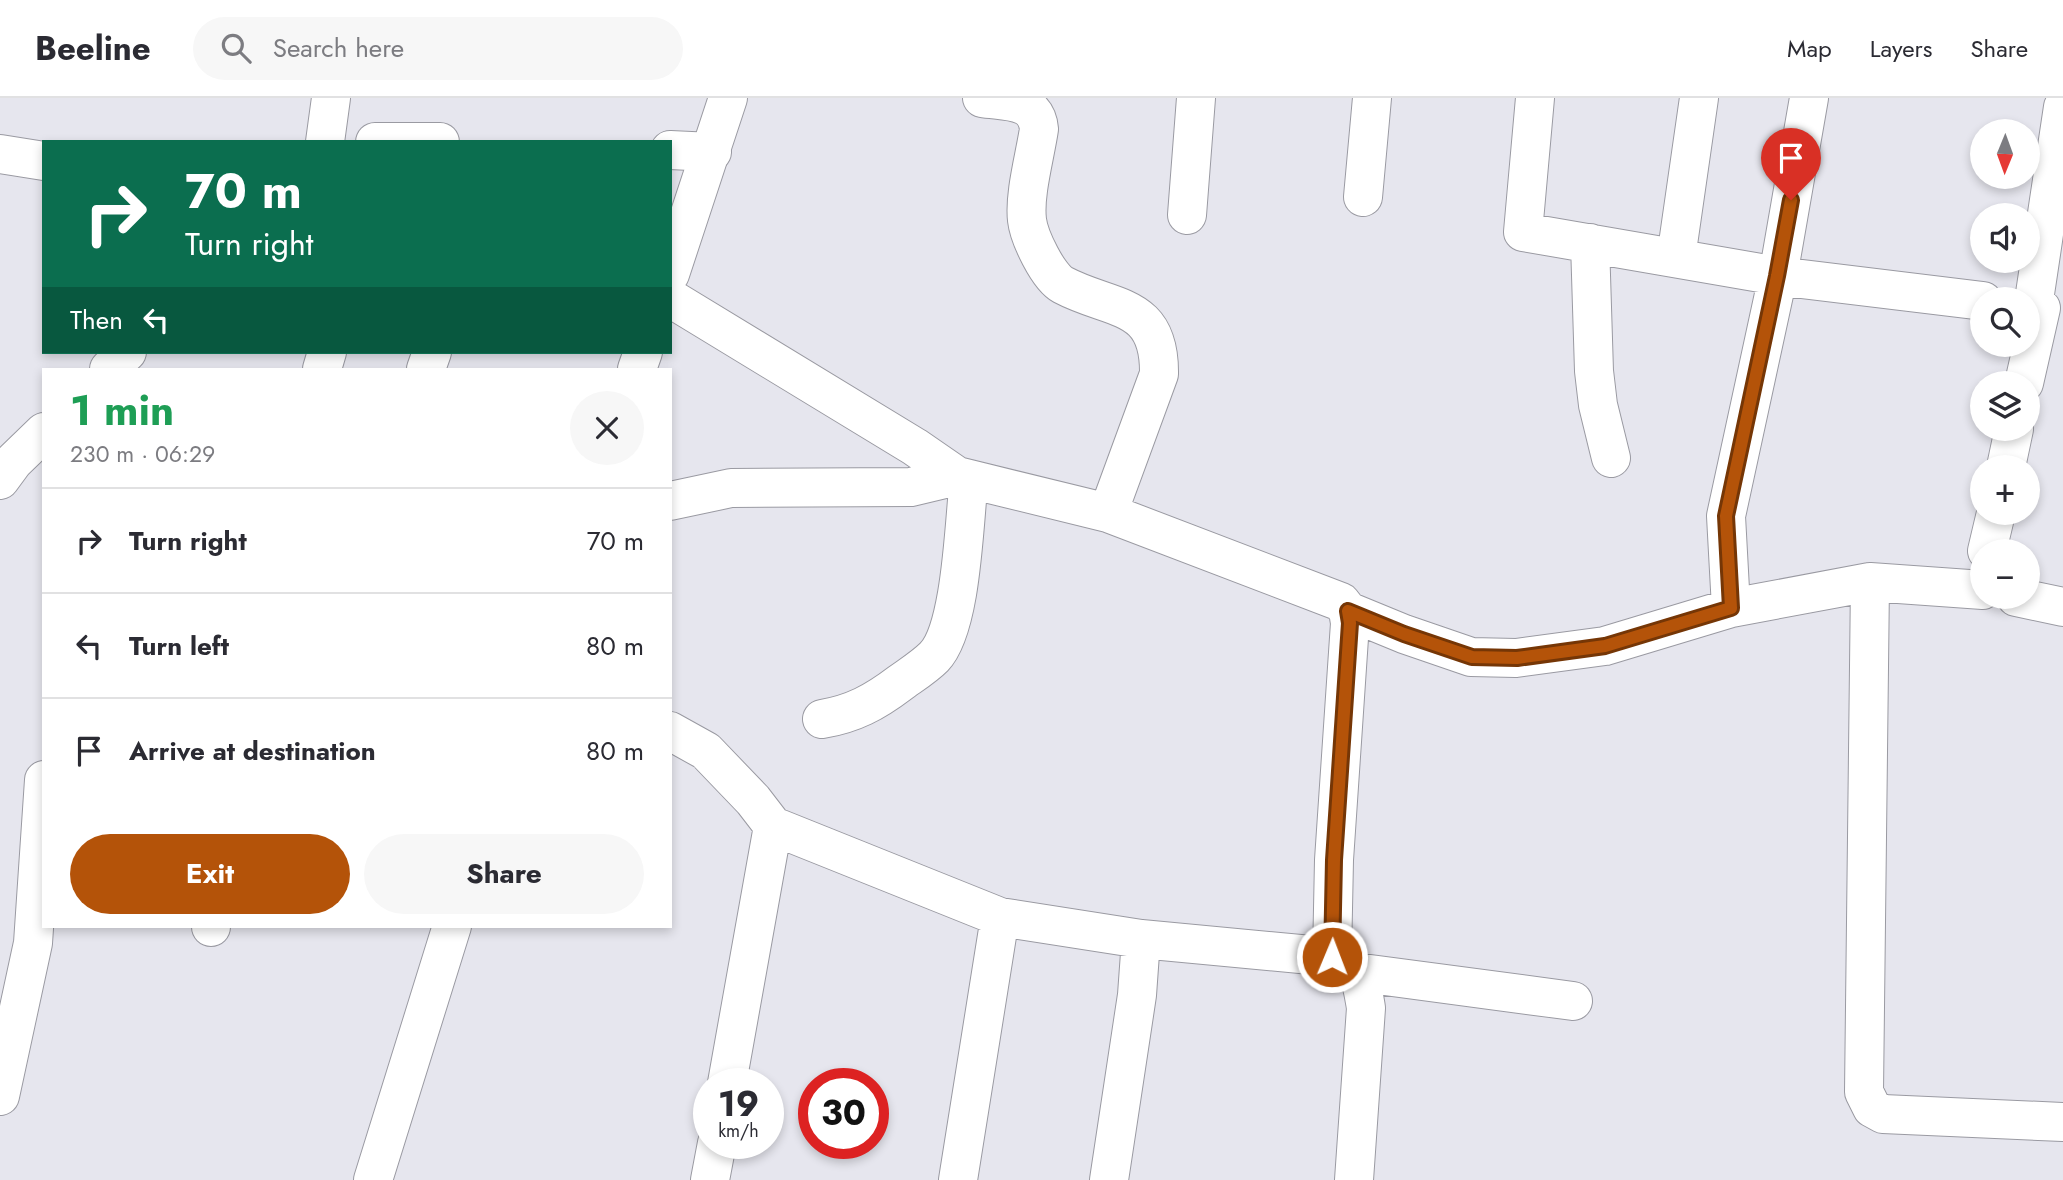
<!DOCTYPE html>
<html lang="en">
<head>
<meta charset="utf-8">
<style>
  :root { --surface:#fff; --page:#f7f7f7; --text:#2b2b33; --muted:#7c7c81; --line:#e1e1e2; --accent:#b45309 }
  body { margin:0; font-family:Jost,sans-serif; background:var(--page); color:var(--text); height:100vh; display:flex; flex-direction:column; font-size:26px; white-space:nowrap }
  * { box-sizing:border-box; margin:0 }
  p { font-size:23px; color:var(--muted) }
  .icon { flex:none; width:38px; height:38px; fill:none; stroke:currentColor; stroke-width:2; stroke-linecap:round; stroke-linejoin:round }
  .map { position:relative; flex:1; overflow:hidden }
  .drawer { position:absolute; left:42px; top:270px; width:630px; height:560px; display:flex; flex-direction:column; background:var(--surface); border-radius:0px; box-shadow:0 4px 10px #0003 }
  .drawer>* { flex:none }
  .top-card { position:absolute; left:42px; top:42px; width:630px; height:214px; border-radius:0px; box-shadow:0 4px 10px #0003; background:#0b6e4f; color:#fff; overflow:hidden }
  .needle { width:46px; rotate:181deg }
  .tools { position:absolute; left:1970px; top:21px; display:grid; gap:14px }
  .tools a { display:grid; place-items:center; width:70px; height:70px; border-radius:50%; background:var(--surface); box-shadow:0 4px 10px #0003; font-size:35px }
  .speed { position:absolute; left:693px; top:970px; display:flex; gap:14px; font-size:35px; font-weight:700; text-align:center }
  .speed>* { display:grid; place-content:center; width:91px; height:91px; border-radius:50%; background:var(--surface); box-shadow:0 4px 10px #0003; line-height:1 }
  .speed small { font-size:18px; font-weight:400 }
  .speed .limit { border:10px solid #d22; background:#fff; color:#111 }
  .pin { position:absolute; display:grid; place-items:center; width:60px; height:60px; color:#fff; margin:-72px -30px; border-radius:50% 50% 50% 0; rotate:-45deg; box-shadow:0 0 7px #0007 }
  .pin .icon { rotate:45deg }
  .me { position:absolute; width:77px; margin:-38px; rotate:1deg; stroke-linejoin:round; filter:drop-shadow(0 0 5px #0008) }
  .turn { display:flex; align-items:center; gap:24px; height:147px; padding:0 28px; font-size:32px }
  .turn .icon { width:91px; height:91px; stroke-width:2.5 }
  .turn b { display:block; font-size:49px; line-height:60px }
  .then { display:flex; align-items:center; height:66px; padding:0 28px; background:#0003; gap:14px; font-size:26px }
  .round { display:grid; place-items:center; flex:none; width:74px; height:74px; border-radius:37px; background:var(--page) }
  .overview { display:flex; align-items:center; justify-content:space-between; height:119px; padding:0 28px }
  h1 { font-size:42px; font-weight:700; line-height:52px; color:#1e9e55 }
  .primary-button { display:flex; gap:14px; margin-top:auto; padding:14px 28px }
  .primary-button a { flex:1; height:80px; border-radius:42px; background:var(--accent); color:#fff; font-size:28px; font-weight:700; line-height:80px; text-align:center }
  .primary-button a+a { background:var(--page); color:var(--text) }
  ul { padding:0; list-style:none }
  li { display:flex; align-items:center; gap:21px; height:105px; padding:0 28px; border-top:2px solid var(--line) }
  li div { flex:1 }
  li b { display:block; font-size:26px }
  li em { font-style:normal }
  header { display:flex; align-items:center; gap:42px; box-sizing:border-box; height:98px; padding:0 35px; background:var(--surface); border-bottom:2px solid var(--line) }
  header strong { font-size:33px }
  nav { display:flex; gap:38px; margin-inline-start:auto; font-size:24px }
  .search { width:490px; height:63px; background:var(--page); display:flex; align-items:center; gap:18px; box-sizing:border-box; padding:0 24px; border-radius:38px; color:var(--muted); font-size:26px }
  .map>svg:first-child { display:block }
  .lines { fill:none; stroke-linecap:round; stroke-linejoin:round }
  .minor-casing { stroke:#9a9aa2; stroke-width:40 }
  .major-casing { stroke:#9a9aa2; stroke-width:40 }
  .minor { stroke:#fff; stroke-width:38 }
  .major { stroke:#fff; stroke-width:38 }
  .route-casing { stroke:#753606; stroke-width:18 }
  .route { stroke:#b45309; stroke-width:12 }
</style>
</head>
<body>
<header>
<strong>Beeline</strong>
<div class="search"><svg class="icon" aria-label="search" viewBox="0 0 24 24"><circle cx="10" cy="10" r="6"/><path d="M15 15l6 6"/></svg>Search here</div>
<nav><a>Map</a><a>Layers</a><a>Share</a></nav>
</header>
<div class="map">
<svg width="2063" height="1082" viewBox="0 0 2063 1082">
  <rect width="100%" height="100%" fill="#e6e6ee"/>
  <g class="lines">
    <defs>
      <path id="minor" d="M982,0C1006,4 1036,0 1039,31C1035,58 1024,96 1027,122C1029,139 1048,179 1063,187C1112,213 1160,203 1159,276L1108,415
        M1535,0L1523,134L1778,178L1983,203
        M325,44L331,0
        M375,44H440
        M670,52L712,54
        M0,56L44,63
        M1363,99L1372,0
        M1187,117L1196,0
        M1590,145L1594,273L1598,307L1611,360
        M1676,160L1699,0
        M670,200L915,349L957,378L1108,415L1341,504L1348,513L1350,525L1334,762L1332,859
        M2033,209L2063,9
        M109,271L127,254
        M322,271L327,254
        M426,271L432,254
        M2024,285L2041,210
        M2006,369L2014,331
        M0,382L14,363L44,334
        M670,403L731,390L911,389L957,378
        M1987,453L1996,415
        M1870,484L1864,994L1872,1010L1883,1016L2063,1024
        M2016,499L2063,509
        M1731,510L1726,418L1778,178L1809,0
        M1348,513L1404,536L1471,559L1516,560L1605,548L1731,510L1870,484L1983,492
        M822,621C853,616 875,604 900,585C911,577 924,569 934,559C962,530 964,423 969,381
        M670,633L706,653L753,702L773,728
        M211,829V828
        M1355,874L1573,903
        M727,985L773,728L1000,819
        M0,998L33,845L44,682
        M710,1082L717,1045
        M958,1082L1000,819L1141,841L1332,859C1361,870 1361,880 1366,910L1354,1082
        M1109,1082L1137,897L1141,841"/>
      <path id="major" d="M670,176L728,0
        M637,271L643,254
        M373,1082L452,828"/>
    </defs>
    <use href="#minor" class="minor-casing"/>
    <use href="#major" class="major-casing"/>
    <use href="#minor" class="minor"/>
    <use href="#major" class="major"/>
  </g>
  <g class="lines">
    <defs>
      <path id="route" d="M1332,859L1334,762L1350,525L1348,513L1404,536L1472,559L1517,560L1605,548L1731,510L1726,418L1777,178L1791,102"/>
    </defs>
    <use href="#route" class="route-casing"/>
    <use href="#route" class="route"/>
  </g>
</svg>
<div class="tools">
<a><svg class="needle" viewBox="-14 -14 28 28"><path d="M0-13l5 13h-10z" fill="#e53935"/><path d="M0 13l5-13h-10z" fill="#7c7c81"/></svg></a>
<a><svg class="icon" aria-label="sound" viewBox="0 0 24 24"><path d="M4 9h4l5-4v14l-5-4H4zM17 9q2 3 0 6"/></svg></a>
<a><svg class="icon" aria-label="search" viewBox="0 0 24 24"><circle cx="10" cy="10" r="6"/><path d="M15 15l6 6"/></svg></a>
<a><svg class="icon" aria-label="layers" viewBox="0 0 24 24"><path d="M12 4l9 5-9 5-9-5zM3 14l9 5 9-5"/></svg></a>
<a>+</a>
<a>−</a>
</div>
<div class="speed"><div>19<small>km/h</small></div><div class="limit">30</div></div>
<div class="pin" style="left:1791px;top:102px;background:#d93025"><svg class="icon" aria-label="arrive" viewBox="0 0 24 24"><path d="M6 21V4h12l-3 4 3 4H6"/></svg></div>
<svg class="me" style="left:1332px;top:859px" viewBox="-20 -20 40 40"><circle r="17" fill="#b45309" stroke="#fff" stroke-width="3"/><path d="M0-11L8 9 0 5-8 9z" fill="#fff"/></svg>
<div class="top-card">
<div class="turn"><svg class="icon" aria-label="right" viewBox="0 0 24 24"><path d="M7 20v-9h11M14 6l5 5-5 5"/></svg><div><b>70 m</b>Turn right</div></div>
<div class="then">Then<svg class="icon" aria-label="left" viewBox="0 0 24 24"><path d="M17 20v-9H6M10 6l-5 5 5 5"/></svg></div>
</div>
<section class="drawer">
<div class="overview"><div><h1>1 min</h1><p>230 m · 06:29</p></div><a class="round"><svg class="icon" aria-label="close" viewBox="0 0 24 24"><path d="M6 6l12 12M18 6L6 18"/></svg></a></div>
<ul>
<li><svg class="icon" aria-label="right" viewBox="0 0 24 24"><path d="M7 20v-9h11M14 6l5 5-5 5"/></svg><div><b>Turn right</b></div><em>70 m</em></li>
<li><svg class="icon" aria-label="left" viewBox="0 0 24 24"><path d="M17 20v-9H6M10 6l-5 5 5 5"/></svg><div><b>Turn left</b></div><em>80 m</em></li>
<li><svg class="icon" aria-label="arrive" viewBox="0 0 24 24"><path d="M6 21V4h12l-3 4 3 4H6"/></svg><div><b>Arrive at destination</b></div><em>80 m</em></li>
</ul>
<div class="primary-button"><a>Exit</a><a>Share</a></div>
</section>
</div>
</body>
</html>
